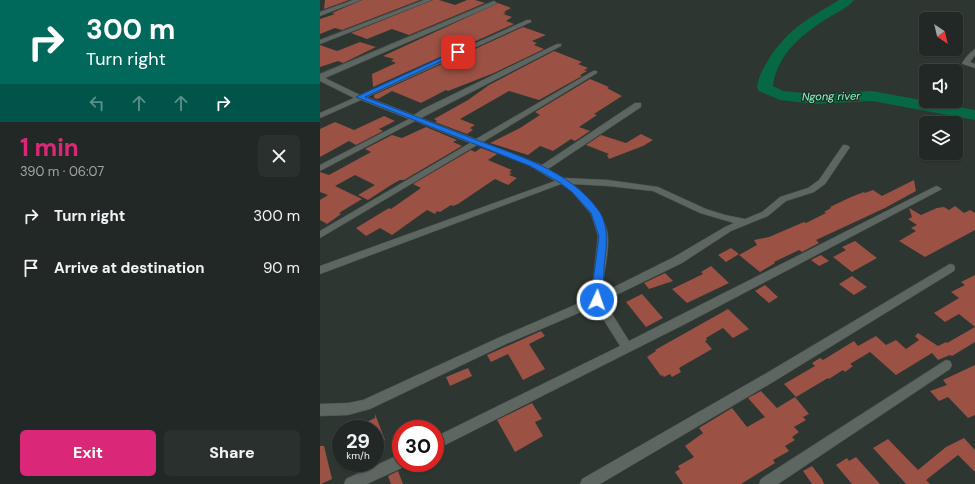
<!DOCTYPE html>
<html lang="en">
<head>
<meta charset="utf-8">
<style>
  :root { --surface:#222825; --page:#2a302d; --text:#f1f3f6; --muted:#a2a6a7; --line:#3f4442; --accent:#db2777 }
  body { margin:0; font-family:"DM Sans",sans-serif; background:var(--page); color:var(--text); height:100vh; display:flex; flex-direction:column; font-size:15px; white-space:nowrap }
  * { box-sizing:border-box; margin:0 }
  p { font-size:13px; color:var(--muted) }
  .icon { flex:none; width:22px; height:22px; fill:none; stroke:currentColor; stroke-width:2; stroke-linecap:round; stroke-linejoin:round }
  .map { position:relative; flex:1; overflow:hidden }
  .details { display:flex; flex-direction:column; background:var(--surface); width:320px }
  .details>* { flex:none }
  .guide { background:#00695c; color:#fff; overflow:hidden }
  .needle { width:26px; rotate:145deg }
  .tools { position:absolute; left:599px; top:12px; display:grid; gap:8px }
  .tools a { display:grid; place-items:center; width:44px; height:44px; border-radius:6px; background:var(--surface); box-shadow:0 1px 3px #0004,0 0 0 1px var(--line); font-size:20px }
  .speed { position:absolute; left:12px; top:420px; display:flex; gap:8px; font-size:20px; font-weight:700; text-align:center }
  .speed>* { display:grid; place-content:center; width:52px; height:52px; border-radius:50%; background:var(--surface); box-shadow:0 1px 3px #0004,0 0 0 1px var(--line); line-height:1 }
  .speed small { font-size:10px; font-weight:400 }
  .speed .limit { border:6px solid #d22; background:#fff; color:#111 }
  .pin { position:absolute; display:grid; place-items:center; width:34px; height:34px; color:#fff; margin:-17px; border-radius:8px; box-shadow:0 2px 6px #0006 }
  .me { position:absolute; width:44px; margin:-22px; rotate:3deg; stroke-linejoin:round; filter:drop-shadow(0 0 3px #0008) }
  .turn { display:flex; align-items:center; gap:14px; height:84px; padding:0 20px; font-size:18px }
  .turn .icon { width:52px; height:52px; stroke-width:2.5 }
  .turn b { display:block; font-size:28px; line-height:34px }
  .lanes { display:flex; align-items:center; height:38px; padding:0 20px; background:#0003; justify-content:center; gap:20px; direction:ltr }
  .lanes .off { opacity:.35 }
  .round { display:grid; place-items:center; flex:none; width:42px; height:42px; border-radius:6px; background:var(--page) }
  .summary { display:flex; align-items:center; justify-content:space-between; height:68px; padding:0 20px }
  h1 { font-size:24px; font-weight:800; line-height:30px; color:var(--accent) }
  .button { display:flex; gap:8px; margin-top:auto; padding:8px 20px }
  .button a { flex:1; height:46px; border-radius:6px; background:var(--accent); color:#fff; font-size:16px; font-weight:800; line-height:46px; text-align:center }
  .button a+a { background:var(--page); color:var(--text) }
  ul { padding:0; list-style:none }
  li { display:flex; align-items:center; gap:12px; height:52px; padding:0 20px }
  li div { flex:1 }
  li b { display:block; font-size:15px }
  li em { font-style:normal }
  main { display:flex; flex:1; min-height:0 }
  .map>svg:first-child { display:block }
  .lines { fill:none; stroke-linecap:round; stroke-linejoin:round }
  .river { fill:#066944; fill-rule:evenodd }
  .building { fill:#9b5144 }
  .street-casing { stroke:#49514d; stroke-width:1 }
  .street { fill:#5d6661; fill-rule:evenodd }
  .route { fill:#1a73e8; stroke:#114b97 }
  .labels { text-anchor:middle; stroke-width:3; stroke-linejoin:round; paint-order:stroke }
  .far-water-label { font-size:11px; font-style:italic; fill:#8dfdc3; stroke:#232c27 }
</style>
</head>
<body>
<main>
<section class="details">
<div class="guide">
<div class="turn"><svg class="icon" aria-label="right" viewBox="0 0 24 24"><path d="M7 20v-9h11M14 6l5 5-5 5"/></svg><div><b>300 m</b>Turn right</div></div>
<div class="lanes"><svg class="icon off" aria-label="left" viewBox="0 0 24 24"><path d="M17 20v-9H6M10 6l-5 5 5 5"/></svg><svg class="icon off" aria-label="ahead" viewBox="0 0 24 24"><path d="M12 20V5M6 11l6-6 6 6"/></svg><svg class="icon off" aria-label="ahead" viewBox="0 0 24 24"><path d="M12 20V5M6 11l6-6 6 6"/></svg><svg class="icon" aria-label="right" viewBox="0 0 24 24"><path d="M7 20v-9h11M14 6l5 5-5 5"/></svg></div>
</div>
<div class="summary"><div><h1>1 min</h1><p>390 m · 06:07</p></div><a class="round"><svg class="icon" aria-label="close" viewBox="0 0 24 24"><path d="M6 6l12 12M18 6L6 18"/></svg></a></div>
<ul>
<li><svg class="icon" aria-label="right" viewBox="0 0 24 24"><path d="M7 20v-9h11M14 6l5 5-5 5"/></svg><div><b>Turn right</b></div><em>300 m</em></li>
<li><svg class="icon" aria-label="arrive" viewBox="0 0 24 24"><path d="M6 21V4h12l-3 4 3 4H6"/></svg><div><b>Arrive at destination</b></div><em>90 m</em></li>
</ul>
<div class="button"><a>Exit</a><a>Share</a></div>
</section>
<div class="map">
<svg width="655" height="484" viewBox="0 0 655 484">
  <rect width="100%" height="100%" fill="#2d3631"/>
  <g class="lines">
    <path class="river" d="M519,0H534C529,7 518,12 511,16C485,32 457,53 453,86L463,91L495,94L552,91L655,110V120L552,101L495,104L460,100L439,91L437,88C439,74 443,69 450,57C470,27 490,18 519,0Z"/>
  </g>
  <path class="building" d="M5,0H29L4,9Z
    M42,0H100L22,30L15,28L0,34V19L15,14L12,13Z
    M113,0H119L135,5L147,0H155L165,3L89,35L72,29L47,39L31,33Z
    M178,3L191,8L184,12L186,13L183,14L192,17L186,21L194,24L53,87L52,74L76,63L71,61L74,59L63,56Z
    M203,27L226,35L212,41L217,43L214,45L224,49L174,73L128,91L126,90L101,103L72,91L58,99L54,98V95Z
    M40,42L56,47L23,63L18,61L0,67V45L17,51Z
    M234,51L262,62L258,64L268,68L264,70L267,71L260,75L262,76L219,100L189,91L140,119L155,125L150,128L153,130L147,134L115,122L117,121L114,119L148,100L169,85Z
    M270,79L289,87L287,88L302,96L274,114L277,115L259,127L270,131L255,141L251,139L233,151L220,146L208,155L170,143L200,128L220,115L215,112Z
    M64,116L75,121L59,129L63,131L36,145L29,141L0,157V129L15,122L34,130Z
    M106,127L137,140L133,142L142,146L84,180H80L71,185L48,200L38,195L55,185L35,175L15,186L42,199L19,213L21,214L7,224L0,220V200L8,195L0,192V172L9,175L51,152L45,149L72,135L82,138Z
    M321,134L333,140L323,146L289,159L287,155L289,154L266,145L281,135L306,143Z
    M161,148L177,154L168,160L192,170L189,172L192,173L189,175L197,178L188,185L175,179L138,204L133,206L131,205L120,212L117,211L115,214L107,210L72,235L60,228L46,236L36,228L69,208L71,209L101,188L93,184L151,150L155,152Z
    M594,180L596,191L565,208L496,240L499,243L482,252L479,250L454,262L455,263L440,272L419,255L437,245L434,240L449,237L484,222L486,223L506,213L504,212L511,208L510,207L531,197L544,192L545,193L553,190L562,196Z
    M635,206L644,213L650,210L655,213V230L605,257L579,241L596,231L591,228L597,225L588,219L592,217L589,208L601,215L617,208L624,207L629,210Z
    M535,241L557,258L532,272L513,257L526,250L522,247Z
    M411,248L419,254L406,262L398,255Z
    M501,255L509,261L499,266L491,260Z
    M391,266L409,283L367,303L352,289L383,274L381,272Z
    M345,273L353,281L329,289L324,283Z
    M655,275V342L632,356L630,355L618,360L612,353L576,375L550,352L530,364L533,366L525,372L523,370L509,379L508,378L476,397L464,384L495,366L492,363L500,358L503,360L534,341L538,346L556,336L566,345L576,340L586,349L599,340L595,336L598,333L618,346L626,342L627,343L655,327L639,314L625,322L614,313L639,298L631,292L645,285L641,282Z
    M532,276L547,287L534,295L519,284Z
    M445,285L458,297L449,303L435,291Z
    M322,294L343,318L326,327L306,302Z
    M408,309L429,329L413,338L403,328L386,338L387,340L385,341L392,349L359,368L361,372L352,377L350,374L344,377L342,375L341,376L327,357L336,351L335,350Z
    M221,331L225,336L209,344L225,369L203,380L188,354L171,362L167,355Z
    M655,365V415L648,418L628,397L619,401L610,391L627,385L623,380Z
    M148,368L152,376L130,386L126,377Z
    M441,391L457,408L475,397L489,414L483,417L486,420L474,427L479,432L472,437L475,440L465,446L469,451L453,460L455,463L421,484H363L355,472L360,469L358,466L374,457L365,446L383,433L379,428L412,408L427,427L445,417L428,398Z
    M212,403L222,419L215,422L223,436L195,452L177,420Z
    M55,414L65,440L55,445V429H32L55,418Z
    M644,438L655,450V472L638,455L606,480L610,484H586L553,448L568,439L598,470L626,447Z
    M0,446H4L12,479L1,484H0Z
    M536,457L560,484H532L516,465L527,458L529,461Z
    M492,466L502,479L504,484H492L483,471Z
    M78,471L83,484H71L68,476Z"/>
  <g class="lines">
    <defs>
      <path id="street" d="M33,0H41L0,16V12Z
        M104,0H112L0,44V40Z
        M174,1L177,3L176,4L5,78L40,95L207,20H211V22L47,97L94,115L103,109L237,44H241V46L101,118L156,139L273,71H277V73L163,142L222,165L315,103H321V107L228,169L244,178L288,180L338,187L386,209L405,215L425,219L442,212L460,197L488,188L499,180L523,145H526L530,147L505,184L494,192L466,201L448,216L411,231L362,263L284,301L309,341L614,187L617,186L622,189L367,323L115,450V437L300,346L275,306L186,344L50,409L28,415L0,416V404L28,403L43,400L178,338L271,298L278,236L271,214L252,192L241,184L0,274V266L235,181L210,166L157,145L0,238V231L150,143L95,121L0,171V165L89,119L41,100L0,118V113L34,98L0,81V74ZM252,184L288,186L333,191L380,213L414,223L405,227L354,257L282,293C283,274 289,255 288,237C287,218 267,194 252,184Z
        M655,49V55L650,62L655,64V68L643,64L642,63L648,55Z
        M630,264L634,265L635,268L634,271L453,382L280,484H260L262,479L445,374Z
        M626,360L630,361L632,365L630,369L458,484H439L441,479Z
        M81,454V463H87L86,466L47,484H24L26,479Z"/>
    </defs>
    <use href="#street" class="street-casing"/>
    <use href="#street" class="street"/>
  </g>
  <path class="route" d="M136,51L141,52L45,97C80,110 115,124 149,137C195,155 249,169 279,211C290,228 286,248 284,267C284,274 283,298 281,303H274L272,290L279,236L271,213L252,192L239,182L210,166L36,97Z"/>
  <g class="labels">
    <g class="far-water-label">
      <text transform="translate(511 96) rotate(-1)" y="4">Ngong river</text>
    </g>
  </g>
</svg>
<div class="tools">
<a><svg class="needle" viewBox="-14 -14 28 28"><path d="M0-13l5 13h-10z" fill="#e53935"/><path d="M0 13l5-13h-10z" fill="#a2a6a7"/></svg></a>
<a><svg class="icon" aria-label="sound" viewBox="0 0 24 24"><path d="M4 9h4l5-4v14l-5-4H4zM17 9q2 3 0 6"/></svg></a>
<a><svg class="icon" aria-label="layers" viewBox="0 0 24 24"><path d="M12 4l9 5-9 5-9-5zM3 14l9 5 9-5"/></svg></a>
</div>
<div class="speed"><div>29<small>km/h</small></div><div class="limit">30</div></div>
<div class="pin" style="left:138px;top:52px;background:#d93025"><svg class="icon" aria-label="arrive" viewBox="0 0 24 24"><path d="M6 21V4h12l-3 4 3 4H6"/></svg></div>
<svg class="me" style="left:277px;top:300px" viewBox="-20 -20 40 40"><circle r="17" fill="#1a73e8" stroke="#fff" stroke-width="3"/><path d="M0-11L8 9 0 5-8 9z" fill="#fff"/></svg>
</div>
</main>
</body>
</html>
